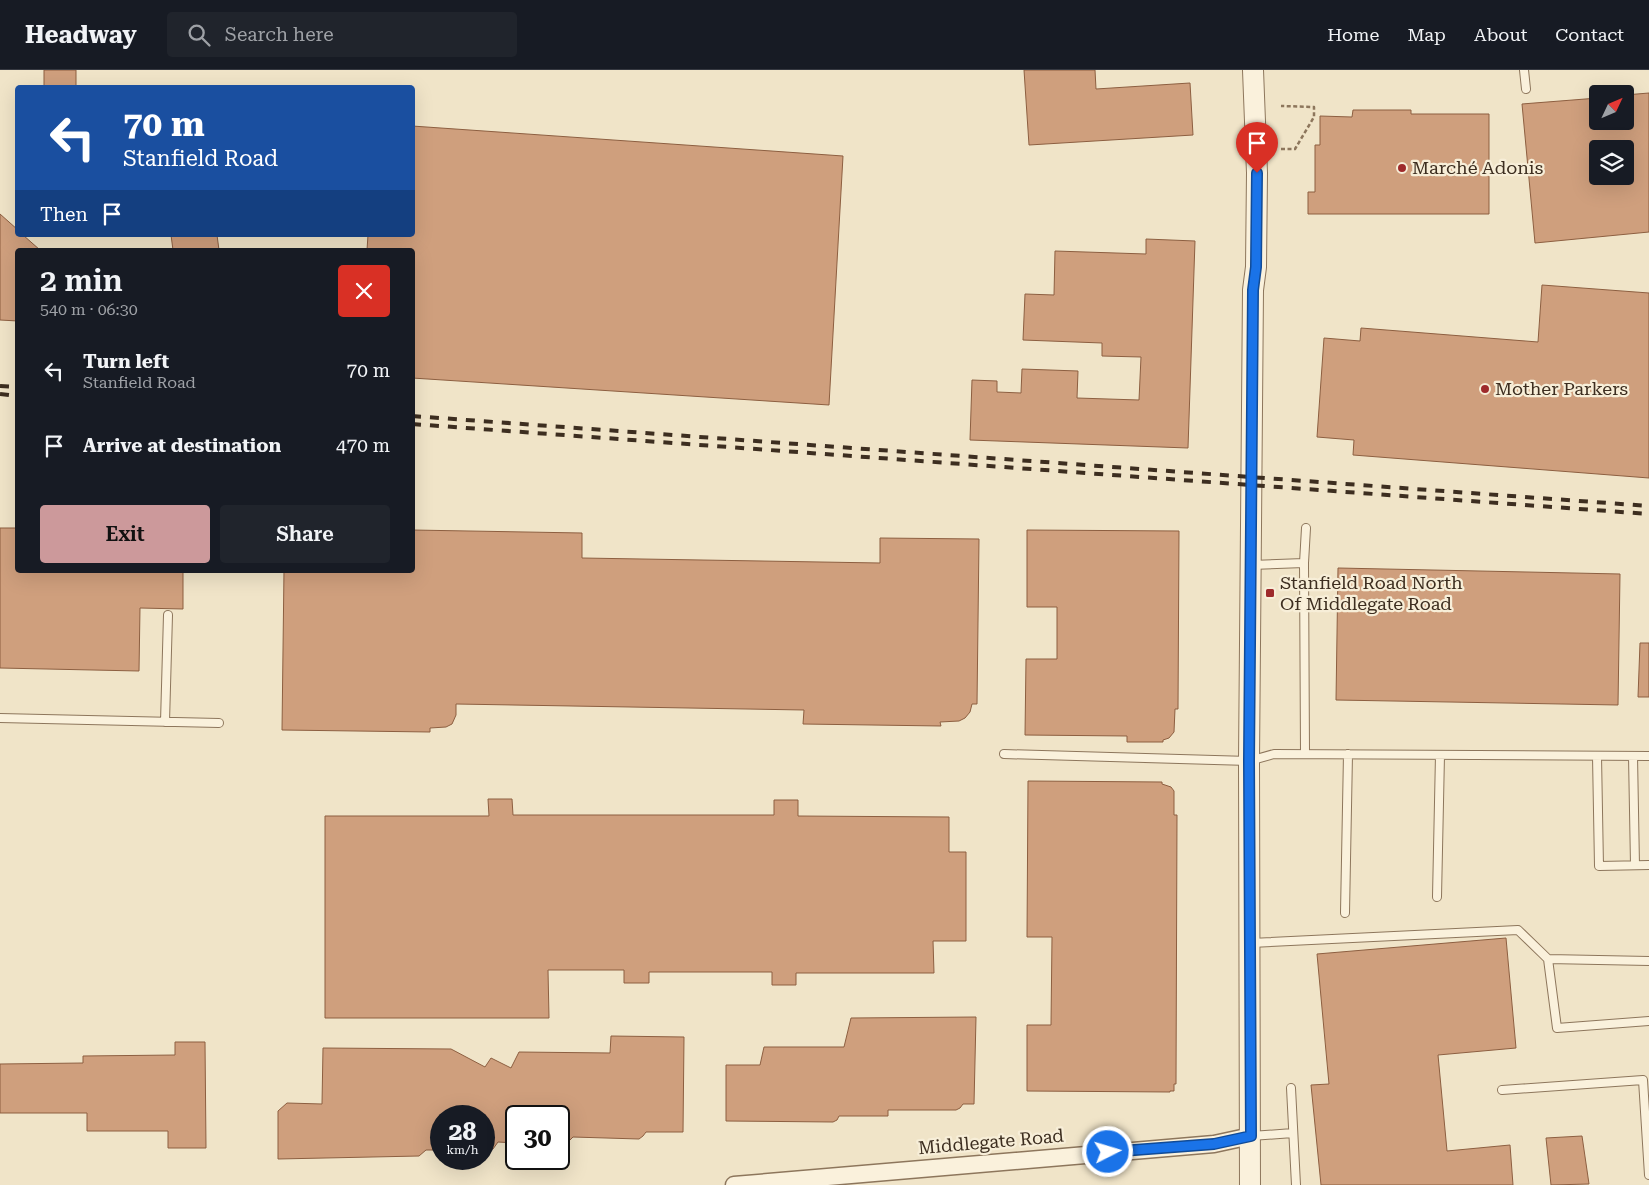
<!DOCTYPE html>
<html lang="en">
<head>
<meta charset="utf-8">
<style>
  :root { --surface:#171b24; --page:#20242c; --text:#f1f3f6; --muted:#9ea1a6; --line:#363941; --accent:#cc999b }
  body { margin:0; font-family:"Roboto Serif",serif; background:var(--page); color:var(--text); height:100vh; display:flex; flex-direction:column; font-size:19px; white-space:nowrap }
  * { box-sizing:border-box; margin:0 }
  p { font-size:16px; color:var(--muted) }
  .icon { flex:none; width:28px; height:28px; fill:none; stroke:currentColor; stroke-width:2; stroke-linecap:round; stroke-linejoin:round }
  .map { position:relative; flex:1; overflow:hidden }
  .drawer { position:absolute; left:15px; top:178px; width:400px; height:325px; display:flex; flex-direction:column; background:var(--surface); border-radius:5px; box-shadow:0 5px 20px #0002 }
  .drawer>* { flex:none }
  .top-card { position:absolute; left:15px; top:15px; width:400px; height:152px; border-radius:5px; box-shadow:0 5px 20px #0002; background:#1a4fa0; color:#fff; overflow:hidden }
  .needle { width:32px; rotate:46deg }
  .tools { position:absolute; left:1589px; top:15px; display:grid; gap:10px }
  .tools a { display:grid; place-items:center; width:45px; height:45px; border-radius:5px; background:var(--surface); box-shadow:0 5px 20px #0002; font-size:25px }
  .speed { position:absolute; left:430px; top:1035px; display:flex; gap:10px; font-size:25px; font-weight:700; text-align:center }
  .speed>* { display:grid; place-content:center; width:65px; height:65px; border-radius:50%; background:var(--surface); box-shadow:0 5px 20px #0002; line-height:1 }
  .speed small { font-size:12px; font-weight:400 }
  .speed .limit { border:2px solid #111; border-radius:8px; background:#fff; color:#111 }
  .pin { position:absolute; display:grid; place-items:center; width:42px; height:42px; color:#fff; margin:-51px -21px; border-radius:50% 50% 50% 0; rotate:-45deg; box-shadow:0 0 5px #0007 }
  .pin .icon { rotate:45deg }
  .me { position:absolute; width:55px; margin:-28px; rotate:85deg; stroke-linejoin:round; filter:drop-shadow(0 0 4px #0008) }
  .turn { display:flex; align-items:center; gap:18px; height:105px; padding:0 25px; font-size:22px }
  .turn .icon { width:65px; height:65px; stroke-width:2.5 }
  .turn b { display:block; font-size:35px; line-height:42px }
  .then { display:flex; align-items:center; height:48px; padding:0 25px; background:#0003; gap:10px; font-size:19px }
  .round { display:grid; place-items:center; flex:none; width:52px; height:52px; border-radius:5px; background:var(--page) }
  .overview { display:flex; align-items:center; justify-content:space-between; height:85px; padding:0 25px }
  h1 { font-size:30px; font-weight:600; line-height:38px }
  .button { display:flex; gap:10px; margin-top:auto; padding:10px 25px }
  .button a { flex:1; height:58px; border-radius:5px; background:var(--accent); color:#111; font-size:20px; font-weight:600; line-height:58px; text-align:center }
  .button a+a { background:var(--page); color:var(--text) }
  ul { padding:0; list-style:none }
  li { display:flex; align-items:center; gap:15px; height:75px; padding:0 25px }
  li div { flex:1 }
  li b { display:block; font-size:19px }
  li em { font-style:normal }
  header { display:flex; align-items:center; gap:30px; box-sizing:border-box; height:70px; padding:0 25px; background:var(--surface); border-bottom:1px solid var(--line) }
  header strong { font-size:24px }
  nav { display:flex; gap:28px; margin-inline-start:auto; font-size:18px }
  .search { width:350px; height:45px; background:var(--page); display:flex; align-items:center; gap:12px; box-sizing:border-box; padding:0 18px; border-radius:5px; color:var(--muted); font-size:19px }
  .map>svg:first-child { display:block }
  .building { fill:#cf9f7d; stroke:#8d5f41; fill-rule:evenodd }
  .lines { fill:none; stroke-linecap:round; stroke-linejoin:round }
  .service-casing { stroke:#8d765c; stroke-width:10 }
  .minor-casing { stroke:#8d765c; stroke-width:19 }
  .tertiary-casing { stroke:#8d765c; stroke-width:22 }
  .path { stroke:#8d765c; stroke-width:2.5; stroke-dasharray:4 2.5; stroke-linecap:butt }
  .service { stroke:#faf1dc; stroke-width:8 }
  .minor { stroke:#faf1dc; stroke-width:16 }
  .tertiary { stroke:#faf1dc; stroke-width:20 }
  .rail { stroke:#3d2e20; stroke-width:4; stroke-dasharray:9 9; stroke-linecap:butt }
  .route-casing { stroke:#114b97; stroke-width:12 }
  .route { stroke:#1a73e8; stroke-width:9 }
  .poi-dot { fill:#9e2a2b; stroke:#f7eed8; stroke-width:2 }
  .labels { text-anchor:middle; stroke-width:4.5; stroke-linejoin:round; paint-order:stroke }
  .poi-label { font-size:18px; fill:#3d2e20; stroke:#f7eed8; text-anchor:start }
  .street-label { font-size:18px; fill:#3d2e20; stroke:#f7eed8 }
</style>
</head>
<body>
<header>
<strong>Headway</strong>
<div class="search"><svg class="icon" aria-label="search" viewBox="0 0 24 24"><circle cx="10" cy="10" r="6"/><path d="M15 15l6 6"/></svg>Search here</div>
<nav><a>Home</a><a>Map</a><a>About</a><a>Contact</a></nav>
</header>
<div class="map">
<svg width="1649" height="1115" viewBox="0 0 1649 1115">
  <rect width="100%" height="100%" fill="#f0e4c8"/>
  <path class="building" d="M44,0H76V18H44Z
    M1024,0H1095L1096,19L1190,13L1193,65L1029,75Z
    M1649,23V162L1535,173L1522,34L1598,28V51H1625V25ZM1598,79H1625V106H1598Z
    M1353,40H1411V44H1489V144H1308V122H1315V75H1320V46L1352,47Z
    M412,56L843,86L829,335L412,308V180H367L368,165H412Z
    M0,144L18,160V165H23L40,180H18V251L0,250Z
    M171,165H217L219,180H173Z
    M1146,169L1195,171L1188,378L970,370L972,310L997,311V322L1021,323L1022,299L1078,301L1077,328L1139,330L1141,287L1102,286V273L1023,270L1025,224L1054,225L1055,181L1146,184Z
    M1542,215L1649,223V408L1353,385L1354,370L1317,367L1324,268L1360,271L1361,258L1538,272Z
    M0,458H18V500H183V539L140,538L139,601L0,598Z
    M412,460L582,463V488L880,493V468L979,469L977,634H972L970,642L965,648L959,651L940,652L941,656L803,654L804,640L456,634V645L452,654L446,657L430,658V662L282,660L284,500H412Z
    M1027,460L1179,461L1178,639H1175L1174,662L1169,668L1163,670V672H1127V666L1025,665L1026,589H1057V537H1027Z
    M1338,498L1620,504L1618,635L1336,630Z
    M1640,573H1649V627H1638Z
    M1028,711L1162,712V714L1171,717L1174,721V745H1177L1176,1014H1174V1021H1170V1022L1027,1021V955H1051L1052,867H1027Z
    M488,729H512L513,745H774V730H798V746L949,747V782H966V871H933L934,903H796V915H772V902H649V913H624V900H548L549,948H325V746H489Z
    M1506,868L1516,978L1438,985L1447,1081L1510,1075L1513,1115H1321L1311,1015L1329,1014L1317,884Z
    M976,947L974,1034H963L960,1038L956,1040H888V1046H839L837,1050L833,1052L726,1051V995H760L764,977H844L851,948Z
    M611,966L684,967L683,1062H646L643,1066L639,1069L573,1067L566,1074H559V1046H516V1073L498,1072L493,1079L484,1081V1046H441V1080H426L419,1086L278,1089V1041L287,1033L322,1034L323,978L451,979L485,997L491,988L511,998L519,982L610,983Z
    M175,972H205L206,1078H168V1061H87V1043H0V994L83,993V986L175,985Z
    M1582,1066L1589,1114L1551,1115L1546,1068Z"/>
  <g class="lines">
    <defs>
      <path id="service" d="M1524,0L1526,19
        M1251,495L1304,493
        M0,648L219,653
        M165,652L168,545
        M1004,684L1249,691L1274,684L1649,686
        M1305,684L1304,493L1306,458
        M1597,686L1599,796L1649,795
        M1633,686L1635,795
        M1437,827L1440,685
        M1345,843L1348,684
        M1251,873L1518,860L1548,889L1649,891
        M1548,889L1557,958L1649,951
        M1291,1018L1296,1115
        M1502,1020L1643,1010L1649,1105
        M1251,1066L1293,1063"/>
      <path id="minor" d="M734,1115L1214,1074L1251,1066"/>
      <path id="tertiary" d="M1250,1115L1249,691L1253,220L1256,197L1257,103L1253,0"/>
    </defs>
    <use href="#service" class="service-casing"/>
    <use href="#minor" class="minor-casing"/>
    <use href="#tertiary" class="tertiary-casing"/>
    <path class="path" d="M1281,79H1295L1314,47V37L1281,36"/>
    <use href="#service" class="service"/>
    <use href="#minor" class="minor"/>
    <use href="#tertiary" class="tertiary"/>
    <path class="rail" d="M0,316L18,317
      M0,324L18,326
      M412,346L1649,436
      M412,354L1649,444"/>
  </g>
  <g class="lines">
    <defs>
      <path id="route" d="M1108,1082L1214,1074L1251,1066L1249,691L1253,220L1256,197L1257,103"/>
    </defs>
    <use href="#route" class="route-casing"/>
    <use href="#route" class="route"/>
  </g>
  <g class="poi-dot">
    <circle cx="1402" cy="98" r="5"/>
    <circle cx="1485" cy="319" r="5"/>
    <rect x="1265" y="518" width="10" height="10" rx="2.5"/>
  </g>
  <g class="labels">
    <g class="poi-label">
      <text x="1412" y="104">Marché Adonis</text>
      <text x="1495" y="325">Mother Parkers</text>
      <text x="1280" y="519">Stanfield Road North<tspan x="1280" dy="21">Of Middlegate Road</tspan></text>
    </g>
    <g class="street-label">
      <text transform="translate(991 1072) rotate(-5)" y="6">Middlegate Road</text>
    </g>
  </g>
</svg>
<div class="tools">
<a><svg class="needle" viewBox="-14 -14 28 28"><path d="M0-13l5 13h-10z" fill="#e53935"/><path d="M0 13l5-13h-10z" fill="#9ea1a6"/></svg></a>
<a><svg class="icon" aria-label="layers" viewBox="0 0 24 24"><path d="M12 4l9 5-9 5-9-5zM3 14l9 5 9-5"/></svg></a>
</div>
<div class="speed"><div>28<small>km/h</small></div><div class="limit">30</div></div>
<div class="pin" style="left:1257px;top:103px;background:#d93025"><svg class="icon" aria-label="arrive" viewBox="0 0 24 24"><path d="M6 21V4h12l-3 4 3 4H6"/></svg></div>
<svg class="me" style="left:1108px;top:1082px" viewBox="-20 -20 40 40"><circle r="17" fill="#1a73e8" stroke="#fff" stroke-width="3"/><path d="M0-11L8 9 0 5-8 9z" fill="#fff"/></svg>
<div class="top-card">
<div class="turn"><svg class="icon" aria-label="left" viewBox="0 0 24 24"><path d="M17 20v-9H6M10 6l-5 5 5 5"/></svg><div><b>70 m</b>Stanfield Road</div></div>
<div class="then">Then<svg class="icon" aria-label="arrive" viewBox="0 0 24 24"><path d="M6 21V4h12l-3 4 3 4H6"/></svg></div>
</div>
<section class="drawer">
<div class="overview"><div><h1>2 min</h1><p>540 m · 06:30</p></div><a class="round" style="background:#d93025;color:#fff"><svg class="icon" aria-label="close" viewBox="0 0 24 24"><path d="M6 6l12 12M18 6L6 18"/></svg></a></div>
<ul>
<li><svg class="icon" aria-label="left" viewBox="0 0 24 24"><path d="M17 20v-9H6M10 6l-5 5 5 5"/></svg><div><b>Turn left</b><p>Stanfield Road</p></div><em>70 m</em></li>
<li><svg class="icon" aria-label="arrive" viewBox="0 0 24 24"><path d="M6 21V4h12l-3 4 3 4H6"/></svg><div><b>Arrive at destination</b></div><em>470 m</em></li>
</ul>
<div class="button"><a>Exit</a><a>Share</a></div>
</section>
</div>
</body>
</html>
